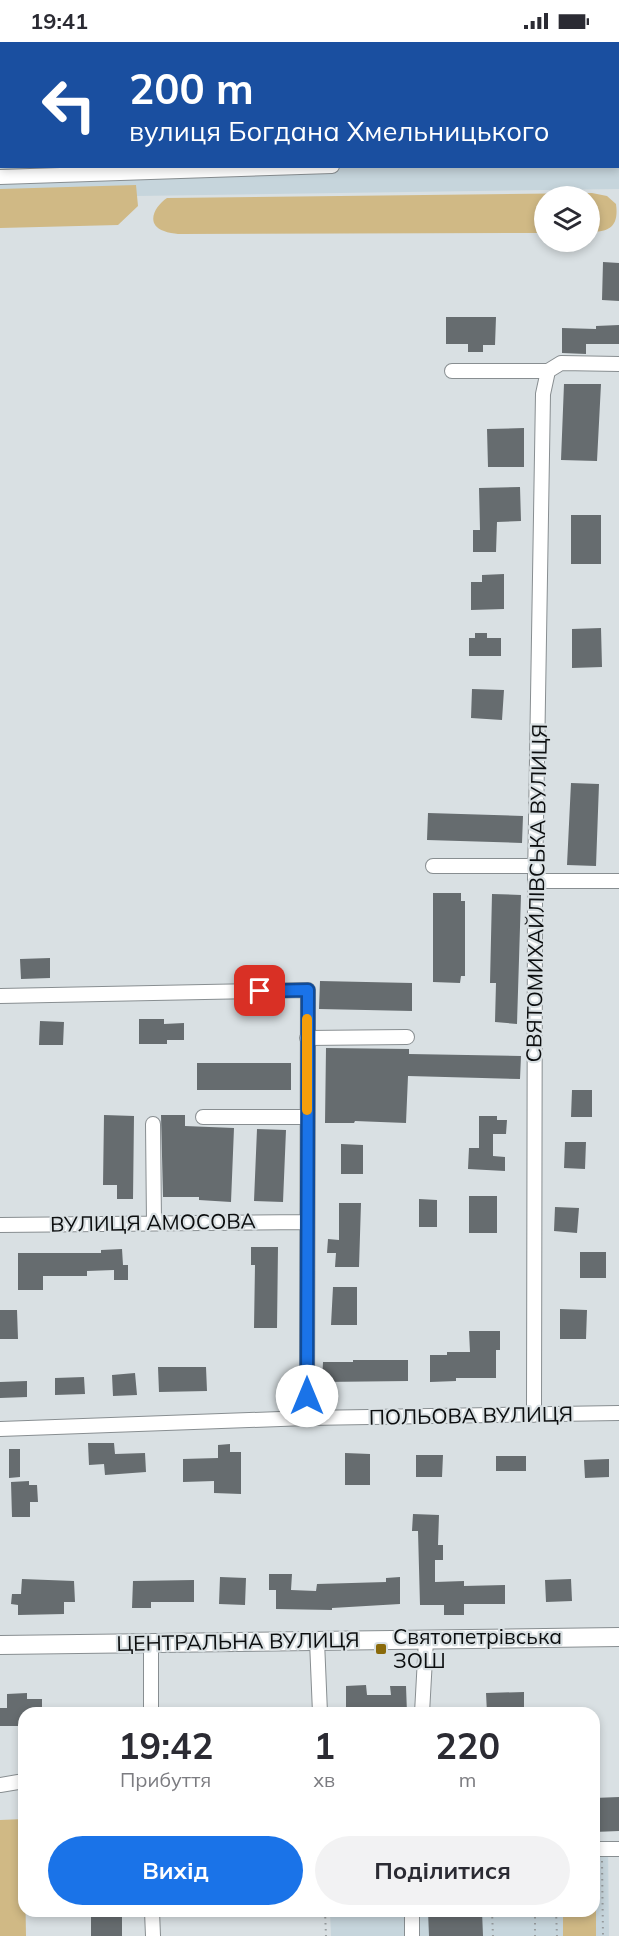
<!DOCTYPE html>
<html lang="uk">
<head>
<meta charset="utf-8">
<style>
  :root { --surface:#fff; --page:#f2f2f3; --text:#2b2b33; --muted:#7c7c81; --accent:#1a73e8 }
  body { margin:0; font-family:Mulish,sans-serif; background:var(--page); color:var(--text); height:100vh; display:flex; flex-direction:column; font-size:22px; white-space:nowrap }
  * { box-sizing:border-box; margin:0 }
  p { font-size:20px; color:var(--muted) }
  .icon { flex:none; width:33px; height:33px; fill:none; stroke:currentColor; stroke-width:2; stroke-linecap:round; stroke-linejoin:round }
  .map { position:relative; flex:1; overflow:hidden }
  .side { position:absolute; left:18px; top:1665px; width:582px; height:210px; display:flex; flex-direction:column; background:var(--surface); border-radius:18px; box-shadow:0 3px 9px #0003 }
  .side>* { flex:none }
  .banner { position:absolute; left:0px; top:0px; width:620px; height:126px; box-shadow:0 3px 9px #0003; background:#1a4fa0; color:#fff; overflow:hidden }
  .buttons { position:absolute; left:534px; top:144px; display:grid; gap:12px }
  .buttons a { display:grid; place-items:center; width:66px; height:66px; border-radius:50%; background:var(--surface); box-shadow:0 3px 9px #0003; font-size:30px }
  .pin { position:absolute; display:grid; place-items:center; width:51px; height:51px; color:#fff; margin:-26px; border-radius:12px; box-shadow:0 3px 9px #0006 }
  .me { position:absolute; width:66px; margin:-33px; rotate:0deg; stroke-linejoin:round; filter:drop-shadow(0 0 4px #0008) }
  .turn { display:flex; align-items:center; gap:21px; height:126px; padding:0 30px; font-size:27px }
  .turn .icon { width:78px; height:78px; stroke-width:2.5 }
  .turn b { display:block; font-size:42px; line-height:51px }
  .eta { display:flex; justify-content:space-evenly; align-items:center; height:102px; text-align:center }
  .eta b { font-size:36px; font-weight:700; line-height:42px }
  .button { display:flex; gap:12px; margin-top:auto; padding:12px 30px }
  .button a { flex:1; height:69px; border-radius:36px; background:var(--accent); color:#fff; font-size:24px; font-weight:700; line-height:69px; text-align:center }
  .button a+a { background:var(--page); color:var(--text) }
  .status { display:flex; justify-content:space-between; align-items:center; height:42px; padding:0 30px; background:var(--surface); direction:ltr }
  .status svg { height:16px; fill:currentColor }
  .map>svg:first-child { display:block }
  .built { fill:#c6d5dc; fill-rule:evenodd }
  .green { fill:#d0b985 }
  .building { fill:#666c6f }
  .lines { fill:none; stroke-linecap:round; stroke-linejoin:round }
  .minor-casing { stroke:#888e91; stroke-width:16 }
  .major-casing { stroke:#888e91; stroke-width:20 }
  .path { stroke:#969b9d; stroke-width:2; stroke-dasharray:1.5 4.5; stroke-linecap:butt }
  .minor { stroke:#fff; stroke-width:14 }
  .major { stroke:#fff; stroke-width:18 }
  .rail { stroke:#696d6f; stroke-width:4; stroke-dasharray:10 10; stroke-linecap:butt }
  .route-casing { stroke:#114b97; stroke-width:15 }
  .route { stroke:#1a73e8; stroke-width:10 }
  .slow { stroke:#f59e0b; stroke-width:10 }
  .poi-dot { fill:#8a6a0a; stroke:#d9e0e3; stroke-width:2 }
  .labels { text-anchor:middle; stroke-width:4.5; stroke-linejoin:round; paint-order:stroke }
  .street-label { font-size:21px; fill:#0c0e0f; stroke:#d9e0e3 }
  .poi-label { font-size:21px; fill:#0c0e0f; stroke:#d9e0e3; text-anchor:start }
</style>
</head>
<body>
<div class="status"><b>19:41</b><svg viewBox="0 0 49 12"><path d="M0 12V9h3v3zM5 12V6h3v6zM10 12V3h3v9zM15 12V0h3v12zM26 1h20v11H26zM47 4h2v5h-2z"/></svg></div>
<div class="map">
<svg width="619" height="1894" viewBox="0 0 619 1894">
  <rect width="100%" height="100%" fill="#d9e0e3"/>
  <path class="built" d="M0,0H619V147L0,156ZM2,2H618V124H2Z
    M608,1799L609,1894H331L330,1869H594V1800Z"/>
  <path class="green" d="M136,143L138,164L118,183L0,186V147Z
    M592,151L607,154L616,162C619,184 610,190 590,190V154H544V191L178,192C174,191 168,191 164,189C144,182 156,163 167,156Z
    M24,1777L26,1894H0V1778Z
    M594,1812H596V1894H563V1869H594Z"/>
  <path class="building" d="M603,220L619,221V259L602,258Z
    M446,275H496L495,303H483V310H468V302H446Z
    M619,283V302H586V312L562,311V286L596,287V284Z
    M564,342H601L597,419L561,418Z
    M524,386V425H488L487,387Z
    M520,445L521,479L497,480L496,510H473V488H480L479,446Z
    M571,473H601V522H571Z
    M504,532V567L471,568V540H482V533Z
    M601,586L602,625L572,626V587Z
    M475,591H487V596H501V614H469V596H475Z
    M472,647L504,648L502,678L471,676Z
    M571,741L599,742L596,824L567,823Z
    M428,771L523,774L522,801L427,798Z
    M433,851H461V859H465V934H461L460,941L433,940Z
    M492,852L521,853L517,982L495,980L496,941H490Z
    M50,916V936L21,937L20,917Z
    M320,939L412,941V969L319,967Z
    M139,977H164V982L184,981V998H167V1002H139Z
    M40,979L64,980L63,1003H39Z
    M326,1006L409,1007V1012L521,1014L520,1037L408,1034L406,1081L355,1079L354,1081H325Z
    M197,1021H291V1048H197Z
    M572,1048H592V1075H571Z
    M104,1073L134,1074L133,1157H117V1143H103Z
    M161,1073H185V1084L234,1086L231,1160L199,1158V1155H163Z
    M479,1074H497V1078H507L506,1092H493V1114L505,1115V1129L468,1127L469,1106H479Z
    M257,1087L286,1088L283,1160L254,1159Z
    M565,1100H586L585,1127L564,1126Z
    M341,1102L363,1103V1132H341Z
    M469,1154H497V1191H469Z
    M419,1157L437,1158V1185H419Z
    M339,1161H361L359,1225H335L336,1211H327L328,1197L339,1198Z
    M555,1165L579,1166L577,1191L554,1189Z
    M251,1205H278L277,1286H254L255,1223H251Z
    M122,1207L123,1223H128V1238H114V1228L87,1229V1234H43V1248H18V1211H101V1208Z
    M580,1210H606V1236H580Z
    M333,1245H357V1283H331Z
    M560,1267L587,1268L586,1297H560Z
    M0,1268H17L18,1297H0Z
    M469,1289H500V1308H496V1336H456V1339L430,1340V1313H447V1310H470Z
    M353,1318H408V1339L322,1340L323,1320H353Z
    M158,1325H206L207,1349L159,1350Z
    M135,1331L137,1353L113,1354L112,1333Z
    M84,1335L85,1352L55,1353V1336Z
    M27,1339V1355L0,1356V1340Z
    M88,1401H114L115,1412L145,1411L146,1430L105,1433L104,1422L89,1423Z
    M230,1402V1410H241V1452L214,1451V1439L183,1440V1417L218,1416V1403Z
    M9,1407H20V1435L9,1436Z
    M345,1411L370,1412V1443H345Z
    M416,1413H443L442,1435H416Z
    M496,1414H526V1429H496Z
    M609,1417V1435L585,1436L584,1418Z
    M29,1439V1443H37L38,1460H30V1475H12L11,1440Z
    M413,1472L439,1473L438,1503H443V1518H435V1540L464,1539V1544L505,1543V1562H464V1573H444V1563H420L418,1489H412Z
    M269,1532H292L291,1548L316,1549L317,1542L386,1540V1536L400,1535V1562L332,1566V1568L276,1567V1548H269Z
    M220,1535L246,1536L245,1563L219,1562Z
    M22,1537L74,1539L75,1560H64V1572L18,1573V1563L11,1562L12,1552H21Z
    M571,1537L572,1559L546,1560L545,1538Z
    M194,1538V1560H151V1566H132L133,1539Z
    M366,1643L367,1653H391L390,1644H406L407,1671H346V1644Z
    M524,1650V1671H487L486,1651Z
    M27,1651V1657H42V1671H24V1684H0V1666H7V1652Z
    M619,1755V1789L594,1790V1756Z
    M91,1869H122V1894H91Z
    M428,1869H482L483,1894H429Z"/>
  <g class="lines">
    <defs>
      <path id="minor" d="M134,0V2
        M543,0V2
        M618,116H619
        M0,135L332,124
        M452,329H548
        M548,329L561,321L619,322
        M433,824H536
        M535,839H619
        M0,954L308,948L307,1376
        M307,996L407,995
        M203,1075H307
        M153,1082L154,1181
        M0,1183L307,1180
        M534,1373L535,839L543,352L548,329
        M0,1387L307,1376L619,1371
        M317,1599L320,1671
        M151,1671V1601
        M422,1671L426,1598
        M0,1743L24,1739
        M594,1807H619
        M152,1869L153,1894
        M412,1894V1869"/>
      <path id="major" d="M0,1603L619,1595"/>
    </defs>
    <use href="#minor" class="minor-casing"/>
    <use href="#major" class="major-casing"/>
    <path class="path" d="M602,1819L603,1894
      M325,1869L326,1894
      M492,1869L493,1894
      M535,1869V1894
      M556,1869L557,1894"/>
    <use href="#minor" class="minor"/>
    <use href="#major" class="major"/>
    <path class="rail" d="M618,26H619"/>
  </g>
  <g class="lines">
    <defs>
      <path id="route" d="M260,949L308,948L307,1354"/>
    </defs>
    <use href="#route" class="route-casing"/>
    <use href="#route" class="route"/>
    <path class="slow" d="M307,1068V977"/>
  </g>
  <rect class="poi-dot" x="375" y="1601" width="12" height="12" rx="3"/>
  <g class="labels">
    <g class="street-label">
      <text transform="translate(537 851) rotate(-89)" y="7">СВЯТОМИХАЙЛІВСЬКА ВУЛИЦЯ</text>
      <text transform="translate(153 1181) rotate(-1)" y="7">ВУЛИЦЯ АМОСОВА</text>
      <text transform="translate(471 1374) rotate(-1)" y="7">ПОЛЬОВА ВУЛИЦЯ</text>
      <text transform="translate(238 1600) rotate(-1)" y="7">ЦЕНТРАЛЬНА ВУЛИЦЯ</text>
    </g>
    <g class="poi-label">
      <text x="393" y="1602">Святопетрівська<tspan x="393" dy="24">ЗОШ</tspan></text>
    </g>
  </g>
</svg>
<div class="buttons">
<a><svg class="icon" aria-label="layers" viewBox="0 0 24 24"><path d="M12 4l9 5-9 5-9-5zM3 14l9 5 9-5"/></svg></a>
</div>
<div class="pin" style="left:260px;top:949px;background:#d93025"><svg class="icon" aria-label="arrive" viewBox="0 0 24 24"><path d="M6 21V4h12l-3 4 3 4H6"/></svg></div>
<svg class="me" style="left:307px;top:1354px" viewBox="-20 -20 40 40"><circle r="19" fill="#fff"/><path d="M0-13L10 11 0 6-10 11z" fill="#1a73e8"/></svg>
<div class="banner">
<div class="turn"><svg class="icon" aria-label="left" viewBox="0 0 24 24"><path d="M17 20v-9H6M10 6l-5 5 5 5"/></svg><div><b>200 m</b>вулиця Богдана Хмельницького</div></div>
</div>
<section class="side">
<div class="eta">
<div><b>19:42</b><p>Прибуття</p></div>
<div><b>1</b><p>хв</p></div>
<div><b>220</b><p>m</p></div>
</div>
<div class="button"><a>Вихід</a><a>Поділитися</a></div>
</section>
</div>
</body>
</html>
